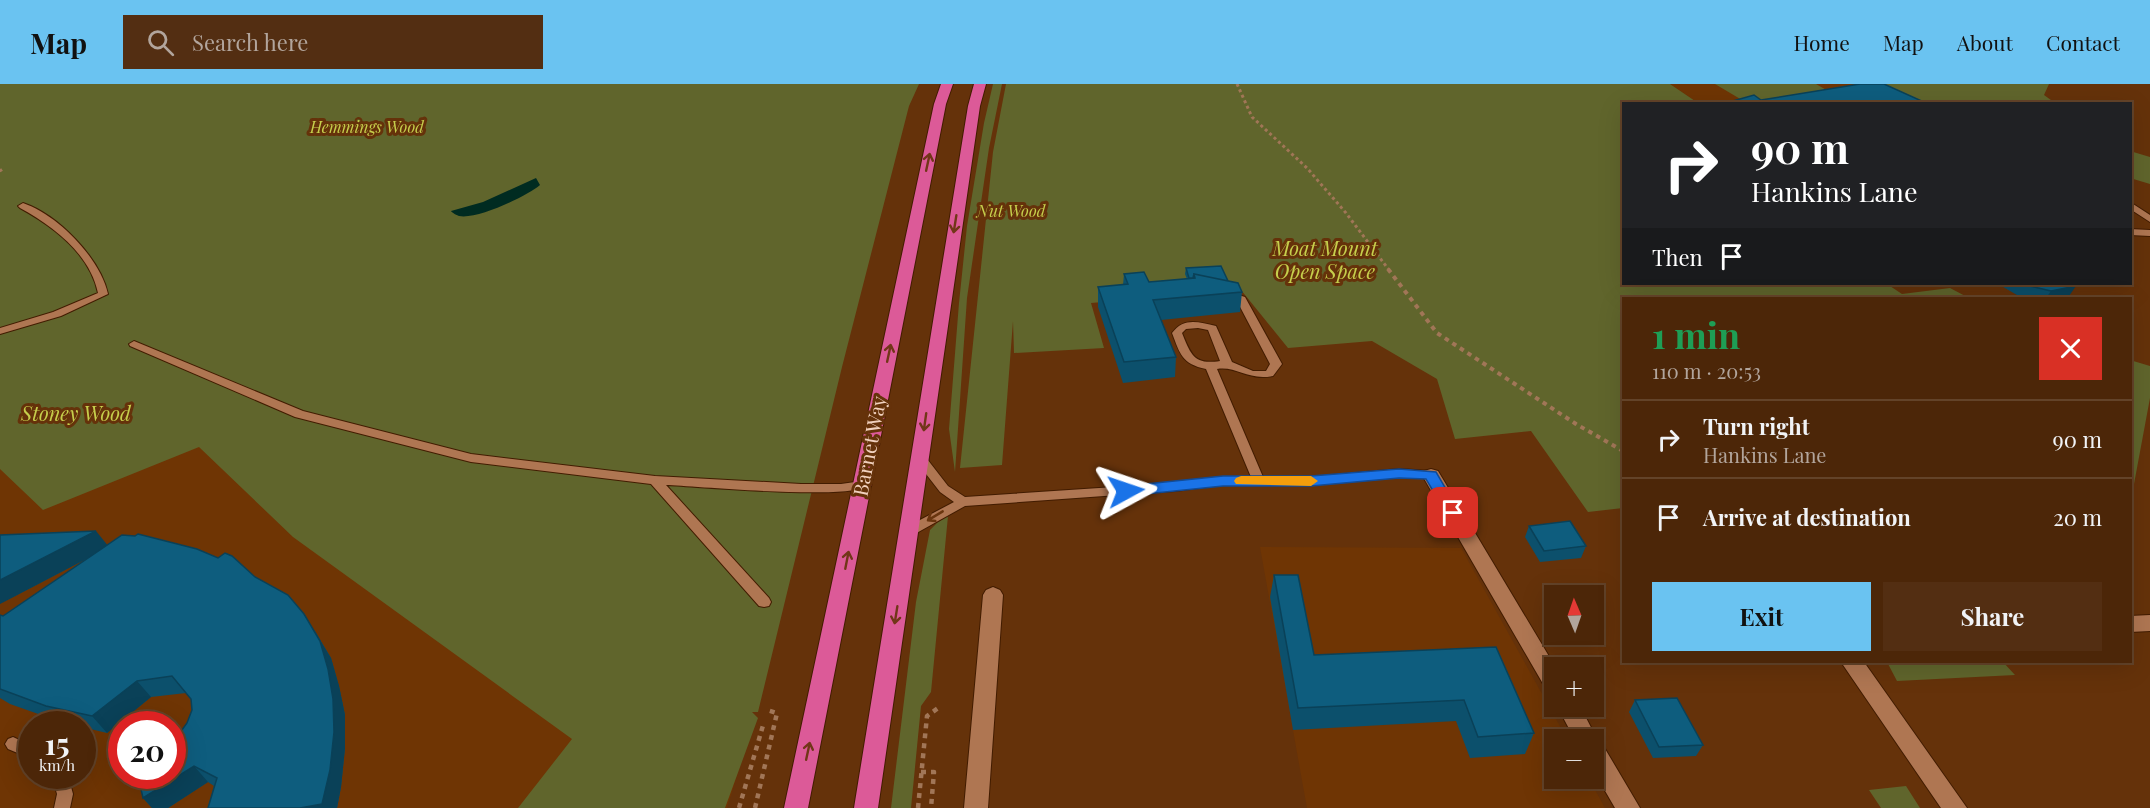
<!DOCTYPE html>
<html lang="en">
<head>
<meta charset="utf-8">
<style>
  :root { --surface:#4c2608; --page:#532e12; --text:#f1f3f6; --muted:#b2a59c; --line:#634329; --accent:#6ac3f1 }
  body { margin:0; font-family:"Playfair Display",serif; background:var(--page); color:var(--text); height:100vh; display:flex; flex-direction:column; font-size:22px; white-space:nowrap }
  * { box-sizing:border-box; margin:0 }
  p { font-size:20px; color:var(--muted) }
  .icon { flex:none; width:33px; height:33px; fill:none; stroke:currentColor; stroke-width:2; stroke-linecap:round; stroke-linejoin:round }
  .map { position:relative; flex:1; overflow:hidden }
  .side { position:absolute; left:1622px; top:213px; width:510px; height:366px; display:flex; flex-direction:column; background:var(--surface); border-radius:0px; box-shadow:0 6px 24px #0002,0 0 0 2px var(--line) }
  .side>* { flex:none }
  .top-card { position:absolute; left:1622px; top:18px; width:510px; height:183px; border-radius:0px; box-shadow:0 6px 24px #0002,0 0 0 2px var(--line); background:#202124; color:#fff; overflow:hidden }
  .needle { width:39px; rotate:358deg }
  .tools { position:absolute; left:1544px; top:501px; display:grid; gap:12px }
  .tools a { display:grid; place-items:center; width:60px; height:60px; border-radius:0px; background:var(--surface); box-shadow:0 6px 24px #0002,0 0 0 2px var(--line); font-size:30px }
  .speed { position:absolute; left:18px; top:627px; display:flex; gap:12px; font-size:30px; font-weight:700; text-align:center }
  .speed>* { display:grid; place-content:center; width:78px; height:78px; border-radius:50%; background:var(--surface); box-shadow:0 6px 24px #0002,0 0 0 2px var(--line); line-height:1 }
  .speed small { font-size:15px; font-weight:400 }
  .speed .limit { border:9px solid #d22; background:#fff; color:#111 }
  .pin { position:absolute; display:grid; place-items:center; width:51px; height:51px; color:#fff; margin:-26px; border-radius:12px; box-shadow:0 3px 9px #0006 }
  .me { position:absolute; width:66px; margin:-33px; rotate:85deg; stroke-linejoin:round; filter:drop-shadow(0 0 4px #0008) }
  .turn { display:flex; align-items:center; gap:21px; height:126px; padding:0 30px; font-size:27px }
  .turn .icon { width:78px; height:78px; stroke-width:2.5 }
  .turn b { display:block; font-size:42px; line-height:51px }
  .then { display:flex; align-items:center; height:57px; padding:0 30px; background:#0003; gap:12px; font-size:22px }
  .round { display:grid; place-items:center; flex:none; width:63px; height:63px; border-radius:0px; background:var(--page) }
  .overview { display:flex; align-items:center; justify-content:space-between; height:102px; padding:0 30px }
  h1 { font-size:36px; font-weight:700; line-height:45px; color:#1e9e55 }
  .action { display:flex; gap:12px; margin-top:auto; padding:12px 30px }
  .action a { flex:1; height:69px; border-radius:0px; background:var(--accent); color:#111; font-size:24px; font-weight:700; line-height:69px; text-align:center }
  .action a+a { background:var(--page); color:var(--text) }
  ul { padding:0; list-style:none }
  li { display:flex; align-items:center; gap:18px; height:78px; padding:0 30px; border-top:2px solid var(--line) }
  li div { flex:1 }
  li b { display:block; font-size:22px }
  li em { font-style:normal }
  header { display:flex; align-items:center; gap:36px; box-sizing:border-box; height:84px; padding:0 30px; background:var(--accent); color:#111 }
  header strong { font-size:28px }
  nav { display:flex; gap:33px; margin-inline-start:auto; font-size:21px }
  .search { width:420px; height:54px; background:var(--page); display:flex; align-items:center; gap:15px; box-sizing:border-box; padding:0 21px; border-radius:0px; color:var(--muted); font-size:22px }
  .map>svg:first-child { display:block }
  .built { fill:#6f3504; fill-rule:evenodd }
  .green { fill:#60652c }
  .water { fill:#002b21 }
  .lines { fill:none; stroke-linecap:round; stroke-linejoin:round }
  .lane-casing { stroke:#421c00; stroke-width:2 }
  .street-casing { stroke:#421c00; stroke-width:2 }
  .highway-casing { stroke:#421c00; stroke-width:2 }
  .path-far2 { stroke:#a17657; stroke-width:3; stroke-dasharray:3 3; stroke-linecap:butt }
  .path-far1 { stroke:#a17657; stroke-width:4; stroke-dasharray:4.5 4.5; stroke-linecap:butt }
  .path { stroke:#a17657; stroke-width:4.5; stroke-dasharray:5 5; stroke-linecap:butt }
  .lane { fill:#af7652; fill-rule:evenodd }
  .street { fill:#af7652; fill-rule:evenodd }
  .highway { fill:#dc5a98; fill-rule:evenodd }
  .wall { fill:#0c506c }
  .shaded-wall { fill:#0a4158 }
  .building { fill:#0e5d7e; stroke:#0a4158; stroke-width:1.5 }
  .oneway { stroke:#713618 }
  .oneway2 { stroke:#69350e }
  .route { fill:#1a73e8; stroke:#114b97; stroke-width:1.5 }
  .slow { fill:#f59e0b }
  .labels { text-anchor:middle; stroke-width:6; stroke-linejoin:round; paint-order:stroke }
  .far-park-label { font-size:16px; font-style:italic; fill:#c6cf4c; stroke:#65320a }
  .park-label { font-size:20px; font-style:italic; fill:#c6cf4c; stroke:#65320a }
  .street-label { font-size:20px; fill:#f1d1be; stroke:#65320a }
</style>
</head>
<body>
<header>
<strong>Map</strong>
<div class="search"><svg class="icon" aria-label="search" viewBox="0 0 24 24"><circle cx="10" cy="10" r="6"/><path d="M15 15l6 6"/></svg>Search here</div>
<nav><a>Home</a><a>Map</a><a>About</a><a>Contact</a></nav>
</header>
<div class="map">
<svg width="2150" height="724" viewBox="0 0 2150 724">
  <rect width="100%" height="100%" fill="#65320a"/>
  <path class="built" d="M1670,0H1856L1905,19H1698Z
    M195,351L754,635L727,724H0V371ZM32,640H82V692H32ZM122,640H172V692H122Z
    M1260,463L1461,464L1567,655L1554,656V694L1589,695L1605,724H1307Z"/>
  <path class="green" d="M0,0H919L909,22L842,283L758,628H752L758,634L725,724H518L572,655L293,453L199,363L43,426L0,385Z
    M993,0H1002L989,64L967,214L955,388L949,345L959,219L967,142L984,39Z
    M1006,0H1670L1698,19L1623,20V200H1887L1902,210L1950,204L1969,214H1623V424L1588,428L1531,347L1455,355L1437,295L1372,257L1288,264L1241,206L1091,219L1104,264L1014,269L1013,237L1002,381L960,384L993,68Z
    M1715,0H1816L1835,11L1747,19Z
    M1856,0H2049L2044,11L2055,19H1905Z
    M2130,67L2150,73V100L2130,94Z
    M2130,276L2150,282V314L2134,400H2130Z
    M948,432L931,608L921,622L911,724H891L916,518L930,446L937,439Z
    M1887,578H2003L2015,591L1897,597Z
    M1906,702L1920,724H1881L1869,706Z"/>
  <path class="water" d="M536,94L540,101C527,112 477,136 459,132C458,132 451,128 451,127L483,118Z"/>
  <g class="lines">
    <defs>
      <path id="lane" d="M2130,118L2150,131V138L2130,125Z
        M23,119C58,131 100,174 108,210L61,232L0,250V244L53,228L98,209C90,170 53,142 20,124L18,122Z
        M2130,145L2150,146V152L2130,151Z
        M1229,208L1245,213L1282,280L1273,292C1248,297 1237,282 1217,285L1263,393H1311L1399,385L1431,387L1435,388L1437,391L1435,394L1399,393L1311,401H1223L1175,407L965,422L913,451H903L902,448L903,445L954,418L940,408L916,377L914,374L920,370L924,371L948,402L965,413L1175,399L1223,393H1251L1206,285C1182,280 1180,270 1172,249C1184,233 1198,238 1216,242L1232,278L1253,287H1266L1270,280L1237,217L1224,211ZM1198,244L1208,246L1220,277C1194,281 1191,271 1182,249L1186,245Z
        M134,257L303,327L471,370L655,392L801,400H841L862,397L868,401C854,417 696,402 666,401L769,514L771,518L769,522L764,523L759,522L651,400L471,378L295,333L130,262L129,260Z
        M13,653L32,662V675L8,665L5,660L8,655Z
        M52,692H68L73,710L70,724H54L57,710Z"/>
      <path id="street" d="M1431,385L1438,387L1556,584H1554V608L1546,605L1422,391L1424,387Z
        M993,503L1000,506L1003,511L988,724H964L983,511L986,506Z
        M2150,531V547L2130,548V532Z
        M1841,578H1864L1967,724H1941Z
        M1557,622H1580L1598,657L1601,658L1640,724H1615L1593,686V656H1575Z"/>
      <path id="highway" d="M941,0H953L946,20L808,724H784L934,20Z
        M974,0H986L980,22L878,724H854L968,22Z"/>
    </defs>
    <use href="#lane" class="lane-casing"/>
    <use href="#street" class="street-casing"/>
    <use href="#highway" class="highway-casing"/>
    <path class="path-far2" d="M1237,0L1252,33L1307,84L1346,129L1389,186
      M0,85L2,88"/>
    <path class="path-far1" d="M1388,185L1437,249L1576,340L1623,367"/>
    <path class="path" d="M921,688H934L931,724
      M739,724L764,638
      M755,724L777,629L767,626
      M918,724L927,632L941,622"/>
    <use href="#lane" class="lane"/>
    <use href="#street" class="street"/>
    <use href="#highway" class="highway"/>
  </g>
  <path class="wall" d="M1186,184L1228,197L1242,208L1240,228L1161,236L1176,273L1175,293L1123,299L1098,223V203L1123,201L1124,190L1149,198L1187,195L1185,190Z
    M1998,200H2075L2069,212L2058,214H2031L2017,211Z
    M1529,442L1586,462L1581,474L1540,478L1525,453Z
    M107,461L315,547L331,574L339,602L345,631V664L341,703L337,724H208L214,702L208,698L168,724H152L143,714L177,653L187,639L192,626L191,616L186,609L151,613L107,649L82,643V640H71L61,638L10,620L0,614V531L3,532L86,475L0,520Z
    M1274,491L1314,571L1496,563L1534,649L1525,670L1470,674L1456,637L1293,646L1270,513Z
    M1635,616L1703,661L1696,672L1653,674L1629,628Z"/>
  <path class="shaded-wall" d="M2076,202L2069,212L2058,214H2046L2051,207Z
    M96,447L109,463L0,520V496Z
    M304,530L331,574L339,602L345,631V664L341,703L337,724H300Z
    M137,597L151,613L107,649L92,632Z
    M194,682L208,698L168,724H152L143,714Z"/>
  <path class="building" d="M1860,0H1884L1926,19L1934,18L1938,20H1722L1754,11L1761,16Z
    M1221,182L1228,197L1194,190L1193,194H1189L1186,184Z
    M1144,188L1149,198L1195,194L1194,190L1238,199L1242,208L1153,216L1176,273L1124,278L1098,203L1128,200L1124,190Z
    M2022,200H2075L2076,202L2051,207Z
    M1570,437L1586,462L1544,467L1529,442Z
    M96,447L0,496V451Z
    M138,450L197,465L218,474L225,469L232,472L255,493L288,511L304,530L320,557L328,585L333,615L334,648L330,686L322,720L300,724H208L217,694L194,682L143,714L138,692H172V657L177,653L187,639L192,626L191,615L172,592L137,597L92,632L46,622L0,605V531L3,532L122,451L135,452Z
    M1274,491H1298L1314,571L1496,563L1534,649L1478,653L1464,616L1298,624Z
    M1677,614L1703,661L1659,663L1635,616Z"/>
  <defs><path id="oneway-shaft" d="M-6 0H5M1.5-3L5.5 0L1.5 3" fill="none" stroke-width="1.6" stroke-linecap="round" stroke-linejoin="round" transform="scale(1.5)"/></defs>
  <g class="oneway">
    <use href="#oneway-shaft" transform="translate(928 78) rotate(-78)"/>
    <use href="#oneway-shaft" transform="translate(955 140) rotate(99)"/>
    <use href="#oneway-shaft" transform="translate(889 269) rotate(-78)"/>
    <use href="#oneway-shaft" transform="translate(925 338) rotate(98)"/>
    <use href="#oneway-shaft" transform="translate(847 476) rotate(-79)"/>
    <use href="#oneway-shaft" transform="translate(896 531) rotate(99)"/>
    <use href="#oneway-shaft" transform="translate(808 667) rotate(-78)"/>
  </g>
  <use class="oneway2" href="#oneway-shaft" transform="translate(935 432) rotate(149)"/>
  <path class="route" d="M1399,385L1436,388L1460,429L1458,432H1448L1426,395L1399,394L1311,402H1223L1126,412L1119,407L1126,402L1223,392H1311Z"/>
  <path class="slow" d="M1241,392H1311L1318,397L1311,402L1236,400L1234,397L1236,394Z"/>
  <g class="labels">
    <g class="far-park-label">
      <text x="367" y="49">Hemmings Wood</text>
      <text x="1011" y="133">Nut Wood</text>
    </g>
    <g class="park-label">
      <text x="1325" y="172">Moat Mount<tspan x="1325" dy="23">Open Space</tspan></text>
      <text x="76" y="337">Stoney Wood</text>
    </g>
    <g class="street-label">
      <text transform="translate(870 362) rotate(-79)" y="7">Barnet Way</text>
    </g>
  </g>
</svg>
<div class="tools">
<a><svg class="needle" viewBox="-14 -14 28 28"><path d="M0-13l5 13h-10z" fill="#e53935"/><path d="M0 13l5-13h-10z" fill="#b2a59c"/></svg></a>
<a>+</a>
<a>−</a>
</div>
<div class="speed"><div>15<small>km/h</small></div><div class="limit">20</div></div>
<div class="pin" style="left:1453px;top:429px;background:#d93025"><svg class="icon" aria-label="arrive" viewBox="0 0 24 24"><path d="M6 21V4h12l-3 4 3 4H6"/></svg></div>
<svg class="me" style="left:1126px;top:407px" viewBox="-20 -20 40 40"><path d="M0-17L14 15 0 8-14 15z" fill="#1a73e8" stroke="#fff" stroke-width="4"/></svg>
<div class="top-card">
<div class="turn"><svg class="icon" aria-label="right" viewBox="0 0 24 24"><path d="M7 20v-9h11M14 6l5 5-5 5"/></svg><div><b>90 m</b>Hankins Lane</div></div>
<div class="then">Then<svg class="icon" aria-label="arrive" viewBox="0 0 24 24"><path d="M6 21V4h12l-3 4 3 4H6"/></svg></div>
</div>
<section class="side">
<div class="overview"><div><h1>1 min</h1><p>110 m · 20:53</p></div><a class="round" style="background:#d93025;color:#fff"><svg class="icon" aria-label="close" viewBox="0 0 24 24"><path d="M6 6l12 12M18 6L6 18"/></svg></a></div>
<ul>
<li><svg class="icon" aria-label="right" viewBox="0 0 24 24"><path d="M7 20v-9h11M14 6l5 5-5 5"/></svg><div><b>Turn right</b><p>Hankins Lane</p></div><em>90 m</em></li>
<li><svg class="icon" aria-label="arrive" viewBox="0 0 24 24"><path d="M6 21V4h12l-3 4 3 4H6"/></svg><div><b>Arrive at destination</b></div><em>20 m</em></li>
</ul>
<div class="action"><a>Exit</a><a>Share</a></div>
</section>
</div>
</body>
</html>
